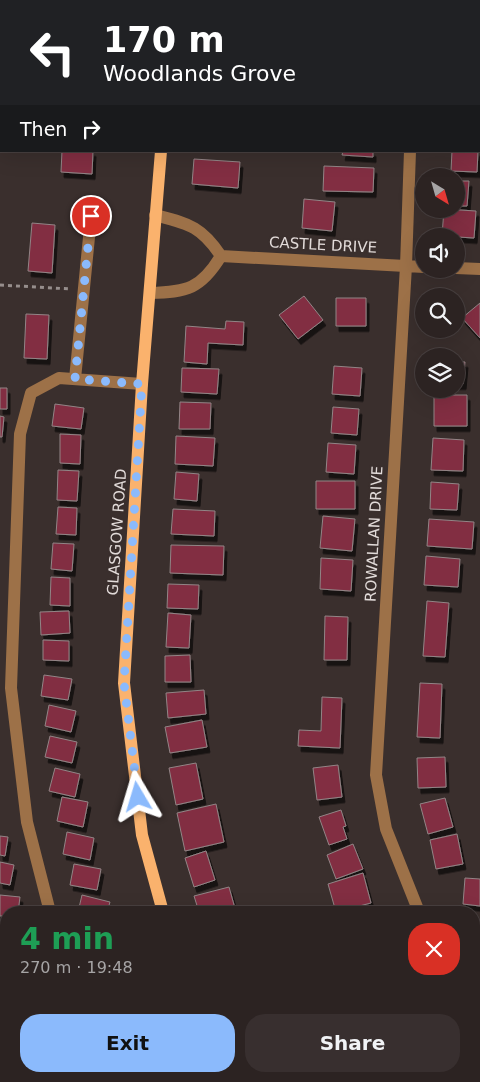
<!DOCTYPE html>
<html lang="en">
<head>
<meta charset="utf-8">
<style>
  :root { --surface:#2c2322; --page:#382f2f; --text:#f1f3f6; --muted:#a6a4a5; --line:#484040; --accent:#8bbafc }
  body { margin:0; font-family:"DejaVu Sans",sans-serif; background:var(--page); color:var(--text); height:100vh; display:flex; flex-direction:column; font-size:19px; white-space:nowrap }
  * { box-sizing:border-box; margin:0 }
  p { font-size:16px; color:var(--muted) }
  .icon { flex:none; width:28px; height:28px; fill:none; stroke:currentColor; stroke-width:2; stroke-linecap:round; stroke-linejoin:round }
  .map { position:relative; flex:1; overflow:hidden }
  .sheet { position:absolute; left:0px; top:906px; width:480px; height:176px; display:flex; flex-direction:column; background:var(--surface); border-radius:20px 20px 0 0; box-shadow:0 5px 20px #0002,0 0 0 1px var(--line) }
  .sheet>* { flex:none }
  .top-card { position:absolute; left:0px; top:0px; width:480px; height:152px; box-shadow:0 5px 20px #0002,0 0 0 1px var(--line); background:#202124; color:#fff; overflow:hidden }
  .needle { width:32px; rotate:143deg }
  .tools { position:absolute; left:415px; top:168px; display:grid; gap:10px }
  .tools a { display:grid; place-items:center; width:50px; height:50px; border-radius:50%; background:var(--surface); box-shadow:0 5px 20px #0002,0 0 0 1px var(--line); font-size:25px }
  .pin { position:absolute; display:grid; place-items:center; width:42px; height:42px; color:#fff; margin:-21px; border:2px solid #fff; border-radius:50%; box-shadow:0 1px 5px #0007 }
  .me { position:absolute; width:55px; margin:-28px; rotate:353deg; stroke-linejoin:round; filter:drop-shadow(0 0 4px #0008) }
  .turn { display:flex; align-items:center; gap:18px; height:105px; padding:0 20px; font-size:22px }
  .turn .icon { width:65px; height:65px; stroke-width:2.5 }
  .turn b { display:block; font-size:35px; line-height:42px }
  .then { display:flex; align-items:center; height:48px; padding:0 20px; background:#0003; gap:10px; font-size:19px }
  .round { display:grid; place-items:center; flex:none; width:52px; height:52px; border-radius:20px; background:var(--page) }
  .headline { display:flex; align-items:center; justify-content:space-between; height:85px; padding:0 20px }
  h1 { font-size:30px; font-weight:700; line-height:38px; color:#1e9e55 }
  .action { display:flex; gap:10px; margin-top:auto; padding:10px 20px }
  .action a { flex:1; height:58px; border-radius:20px; background:var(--accent); color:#111; font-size:20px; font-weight:700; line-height:58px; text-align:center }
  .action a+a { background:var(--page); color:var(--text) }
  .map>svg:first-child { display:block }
  .forest { fill:#7a641a }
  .building { fill:#822e43; stroke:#928586; filter:url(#shadow) }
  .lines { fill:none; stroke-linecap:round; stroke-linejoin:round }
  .path { stroke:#968e8c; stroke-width:3; stroke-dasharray:4 4; stroke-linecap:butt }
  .minor { stroke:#9d7148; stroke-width:12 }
  .major { stroke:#fab26d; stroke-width:12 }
  .route { stroke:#8bbafc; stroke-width:9; stroke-dasharray:0 16.2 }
  .labels { text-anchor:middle; stroke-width:4; stroke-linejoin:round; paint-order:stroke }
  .street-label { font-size:15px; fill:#e2dbd9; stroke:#3a2f2d }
</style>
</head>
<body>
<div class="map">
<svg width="480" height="1082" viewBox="0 0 480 1082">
  <defs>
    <filter id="shadow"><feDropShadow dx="3" dy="5.5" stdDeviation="0" flood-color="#0009"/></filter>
  </defs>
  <rect width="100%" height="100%" fill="#3a2f2d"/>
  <path class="forest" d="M0,986L6,1008V1076H25L27,1082H0Z"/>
  <path class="building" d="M201,0H236L200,1Z
    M62,151H93L92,174L61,172Z
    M343,151H373V157L342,155Z
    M452,151H478L477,172L451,171Z
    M194,159L240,162L238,188L192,184Z
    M324,166L374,168L373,192L323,191Z
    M456,181H469L467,206H456Z
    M304,199L335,202L332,231L302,228Z
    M444,209L476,211L474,238L442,236Z
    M32,223L55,225L52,273L28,271Z
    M304,296L323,320L298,339L279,315Z
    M336,298H366V326H336Z
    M480,303V338L462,318Z
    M26,314L49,315L47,359L24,358Z
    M226,321L244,322L243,345L208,343L207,364L184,362L186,326L225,329Z
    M456,362H465L463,384H456Z
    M334,366L362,368L360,396L332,394Z
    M182,368L219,369L217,394L181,392Z
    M0,388H7V409H0Z
    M434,395H467V426H434Z
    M180,402L211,403L210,429H179Z
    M55,404L84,408L81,429L52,426Z
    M333,407L359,409L357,435L331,433Z
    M0,416L4,417L2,437H0Z
    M60,434L81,435L80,464L60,463Z
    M176,436L215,438L213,466L175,464Z
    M433,438L464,440L463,471L431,470Z
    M328,443L356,445L354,474L326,472Z
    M58,470L79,471L77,501L57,500Z
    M176,472L199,474L197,501L174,499Z
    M316,481H355V509H316Z
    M431,482L459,484L457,510L430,509Z
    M58,507L77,508L76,535L56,534Z
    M173,509L215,511L214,536L171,534Z
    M323,516L355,519L352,551L320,548Z
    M429,519L474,522L472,549L427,546Z
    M53,543L74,544L72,571L51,569Z
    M171,545L224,546L223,575L170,573Z
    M426,556L460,559L458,587L424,585Z
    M321,558L353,560L351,591L320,589Z
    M51,577L70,578V606L50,605Z
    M168,584L199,585L198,609L167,608Z
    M427,601L449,603L445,657L423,656Z
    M69,611L70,633L41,635L40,612Z
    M168,613L191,615L189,648L166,647Z
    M325,616L348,617L347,660H324Z
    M43,640L69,641V661L43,660Z
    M190,655L191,682H165V656Z
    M44,675L72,679L68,700L41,696Z
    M420,683L442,684L440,738L417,737Z
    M204,690L206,714L168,718L166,693Z
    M322,697L342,698L340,748L298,746L299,730L321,731Z
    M49,705L76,711L71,732L45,726Z
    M202,720L207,747L170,753L165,727Z
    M50,736L77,742L72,763L45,757Z
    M445,757L446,787L418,788L417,758Z
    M196,763L203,799L176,805L169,768Z
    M338,765L342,797L317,800L313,768Z
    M55,768L80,774L75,797L49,791Z
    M62,797L88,802L83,827L57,821Z
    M445,798L453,827L428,834L420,804Z
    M216,804L224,842L185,851L177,813Z
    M341,810L346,826L343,827L347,839L329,845L319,817Z
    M67,832L94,838L90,860L63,854Z
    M457,834L463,864L436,869L430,840Z
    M0,836L8,837L5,856L0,855Z
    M353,844L363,869L336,879L327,855Z
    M206,851L215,880L194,887L185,858Z
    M0,862L14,865L10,885L0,883Z
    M74,864L101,869L97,890L70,885Z
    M363,873L371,903L336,912L328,884Z
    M465,878L480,879V906L463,904Z
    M229,887L236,912H199L194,896Z
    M0,895L20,897L18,912H6V916H0Z
    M82,895L110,902L107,912H78Z
    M474,971L480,972V998H474Z
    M36,1076H63L62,1082H35Z"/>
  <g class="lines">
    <path class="path" d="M0,285L71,289"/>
    <path class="minor" d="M414,1V0
      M410,151L406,266L376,775L386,829L419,912
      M155,215C189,224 201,226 221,256
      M456,268L480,269
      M150,293C187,292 201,289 221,256L424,267
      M75,379L91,217
      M50,912L27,822L11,688L20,434L31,393L59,378L142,384
      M474,929H480
      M92,1076L93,1082
      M144,1082L181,1076"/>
    <path class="major" d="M171,1V0
      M161,151L142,384L124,683L142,835L163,912
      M206,1076L207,1082"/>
  </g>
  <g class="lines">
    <path class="route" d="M91,216L75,379L142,384L124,683L138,797"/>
  </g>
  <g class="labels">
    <g class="street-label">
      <text transform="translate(323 245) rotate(3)" y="5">CASTLE DRIVE</text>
      <text transform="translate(117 532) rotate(-86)" y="5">GLASGOW ROAD</text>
      <text transform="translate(374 534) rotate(-87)" y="5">ROWALLAN DRIVE</text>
    </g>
  </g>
</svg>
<div class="tools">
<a><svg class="needle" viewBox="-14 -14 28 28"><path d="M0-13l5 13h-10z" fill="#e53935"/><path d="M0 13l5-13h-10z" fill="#a6a4a5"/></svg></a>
<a><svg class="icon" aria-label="sound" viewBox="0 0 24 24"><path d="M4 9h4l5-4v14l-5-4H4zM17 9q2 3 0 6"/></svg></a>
<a><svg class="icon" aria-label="search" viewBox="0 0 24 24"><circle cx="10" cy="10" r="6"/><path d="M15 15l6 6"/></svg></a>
<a><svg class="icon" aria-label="layers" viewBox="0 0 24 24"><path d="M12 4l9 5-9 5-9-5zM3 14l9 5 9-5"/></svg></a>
</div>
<div class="pin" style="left:91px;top:216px;background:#d93025"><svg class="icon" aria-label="arrive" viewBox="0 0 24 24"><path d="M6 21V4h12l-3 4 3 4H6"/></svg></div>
<svg class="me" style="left:138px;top:797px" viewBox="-20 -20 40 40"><path d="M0-17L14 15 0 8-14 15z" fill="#8bbafc" stroke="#fff" stroke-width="4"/></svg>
<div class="top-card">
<div class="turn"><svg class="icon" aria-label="left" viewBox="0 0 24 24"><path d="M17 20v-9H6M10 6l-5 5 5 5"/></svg><div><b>170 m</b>Woodlands Grove</div></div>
<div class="then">Then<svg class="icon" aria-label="right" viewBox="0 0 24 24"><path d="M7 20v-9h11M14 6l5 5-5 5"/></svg></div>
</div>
<section class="sheet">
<div class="headline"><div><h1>4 min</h1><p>270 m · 19:48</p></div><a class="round" style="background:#d93025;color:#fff"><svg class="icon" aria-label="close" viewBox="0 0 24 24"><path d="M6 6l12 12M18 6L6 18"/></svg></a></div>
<div class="action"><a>Exit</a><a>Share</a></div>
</section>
</div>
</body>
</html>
